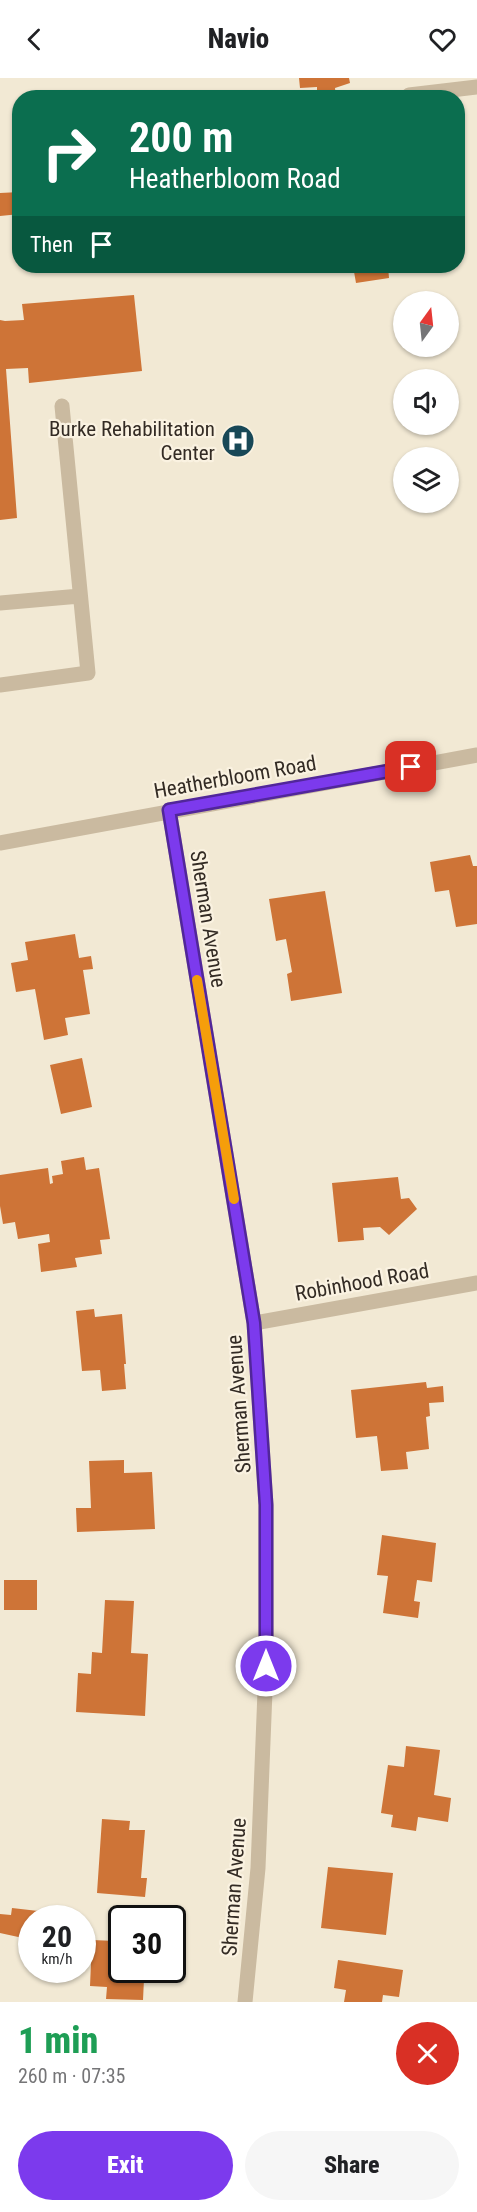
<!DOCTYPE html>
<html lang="en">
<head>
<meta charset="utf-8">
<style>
  :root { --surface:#fff; --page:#f6f6f6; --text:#202124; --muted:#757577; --accent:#7c3aed }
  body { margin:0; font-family:"Roboto Condensed",sans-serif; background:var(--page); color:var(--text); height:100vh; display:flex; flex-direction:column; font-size:22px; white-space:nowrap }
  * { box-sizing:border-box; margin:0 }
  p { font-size:20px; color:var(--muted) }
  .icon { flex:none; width:33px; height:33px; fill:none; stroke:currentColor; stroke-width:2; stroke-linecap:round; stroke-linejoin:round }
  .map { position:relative; height:1924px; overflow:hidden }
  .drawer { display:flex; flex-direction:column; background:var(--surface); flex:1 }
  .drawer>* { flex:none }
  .banner { position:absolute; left:12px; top:12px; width:453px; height:183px; border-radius:24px; box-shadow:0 2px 4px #0004; background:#0b6e4f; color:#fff; overflow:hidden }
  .needle { width:39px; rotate:15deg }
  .tools { position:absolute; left:393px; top:213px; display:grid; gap:12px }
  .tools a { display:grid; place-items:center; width:66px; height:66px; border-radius:50%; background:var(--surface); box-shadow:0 2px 4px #0004; font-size:30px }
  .speed { position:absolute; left:18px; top:1827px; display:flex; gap:12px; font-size:30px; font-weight:700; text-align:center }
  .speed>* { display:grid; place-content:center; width:78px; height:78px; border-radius:50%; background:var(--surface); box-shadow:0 2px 4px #0004; line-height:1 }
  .speed small { font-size:15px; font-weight:400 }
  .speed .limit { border:3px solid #111; border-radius:9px; background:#fff; color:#111 }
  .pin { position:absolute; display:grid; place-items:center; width:51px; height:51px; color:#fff; margin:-26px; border-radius:12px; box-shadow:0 3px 9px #0006 }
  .me { position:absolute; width:66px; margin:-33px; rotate:0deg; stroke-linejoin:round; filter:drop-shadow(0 0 4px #0008) }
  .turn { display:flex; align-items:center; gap:21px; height:126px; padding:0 18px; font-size:27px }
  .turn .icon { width:78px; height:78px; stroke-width:2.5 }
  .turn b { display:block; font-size:42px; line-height:51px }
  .then { display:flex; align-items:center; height:57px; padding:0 18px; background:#0003; gap:12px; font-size:22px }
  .round { display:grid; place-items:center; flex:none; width:63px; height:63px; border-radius:32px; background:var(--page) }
  .headline { display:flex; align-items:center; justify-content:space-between; height:102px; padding:0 18px }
  h1 { font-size:36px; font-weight:800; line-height:45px; color:#1e9e55 }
  .button { display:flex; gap:12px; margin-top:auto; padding:12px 18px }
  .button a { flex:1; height:69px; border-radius:36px; background:var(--accent); color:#fff; font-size:24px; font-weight:800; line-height:69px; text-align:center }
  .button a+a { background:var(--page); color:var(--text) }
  header { display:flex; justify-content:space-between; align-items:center; height:78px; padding:0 18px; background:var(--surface); font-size:27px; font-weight:800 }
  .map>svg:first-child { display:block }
  .building { fill:#ce7437 }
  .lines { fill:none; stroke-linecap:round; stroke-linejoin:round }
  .lane { stroke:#cabaa0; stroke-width:15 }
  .street { stroke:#cabaa0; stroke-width:15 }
  .route-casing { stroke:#51269a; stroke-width:15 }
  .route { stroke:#7c3aed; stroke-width:10 }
  .slow { stroke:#f59e0b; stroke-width:10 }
  .labels { text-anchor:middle; stroke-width:4.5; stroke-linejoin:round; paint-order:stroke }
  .poi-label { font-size:21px; fill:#332b24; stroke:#faf2e1; text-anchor:end }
  .street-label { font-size:21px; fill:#332b24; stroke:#faf2e1 }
</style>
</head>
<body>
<header><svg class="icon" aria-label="back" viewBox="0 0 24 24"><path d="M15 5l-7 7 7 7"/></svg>Navio<svg class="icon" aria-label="heart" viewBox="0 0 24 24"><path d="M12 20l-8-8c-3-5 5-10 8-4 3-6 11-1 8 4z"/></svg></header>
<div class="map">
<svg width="477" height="1924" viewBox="0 0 477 1924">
  <rect width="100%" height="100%" fill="#f2e9d4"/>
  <path class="building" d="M299,0H349L350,5L335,10L336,20H317V9L300,10Z
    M20,114V136L0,138V115Z
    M353,188H388L389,200L356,205Z
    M134,217L142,293L29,305L28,290L6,291L17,440L0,442V242L5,243L24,242L22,226Z
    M470,777L473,788H477V846L456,849L449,812L435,814L430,784Z
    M325,813L342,915L291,923L287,896L292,894L286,861L276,863L269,821Z
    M75,856L79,880L91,878L93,891L83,892L90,936L65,940L68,957L44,962L35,911L16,914L11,885L28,882L25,864Z
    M82,980L92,1029L61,1036L50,987Z
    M84,1079L86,1092L99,1090L110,1161L100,1162L102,1176L75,1180L77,1189L41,1194L38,1166L50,1164L49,1156L18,1161L15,1144L3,1146L0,1128V1097L48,1090L50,1106L53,1105L52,1098L63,1096L61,1083Z
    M398,1099L401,1121L409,1120L417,1131L389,1157L380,1149L363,1150L364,1162L338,1164L332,1105Z
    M94,1231L95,1239L122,1236L126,1286H124L126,1311L102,1313L100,1292L82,1293L76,1233Z
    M426,1304L427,1310L443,1308L444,1324L429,1325L430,1338L426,1339L429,1371L406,1374L408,1391L381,1393L377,1358L356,1360L351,1312Z
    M124,1382V1395L152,1394L155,1451L77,1454L76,1430H91L89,1383Z
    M382,1457L436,1465L432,1504L417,1502L414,1523L420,1524L418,1540L383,1535L388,1498L377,1497Z
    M4,1502H37V1532H4Z
    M105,1522L134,1523L131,1575L148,1576L145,1638L76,1634L78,1595L91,1596L92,1574L102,1575Z
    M406,1668L440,1672L434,1717L451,1720L448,1744L418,1739L416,1753L391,1749L393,1737L381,1735L388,1687L404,1689Z
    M102,1741L130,1743L129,1752H145L141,1800H147L145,1819L97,1815Z
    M328,1789L393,1795L386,1857L321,1850Z
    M12,1830L47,1834V1840H32V1862L0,1855V1836L11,1837Z
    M116,1860H122V1892H135L134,1900L144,1901L143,1922L106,1921L107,1909L90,1908L92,1862L116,1863Z
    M338,1882L403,1892L399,1919L383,1917L382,1924H344L346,1912L334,1910Z"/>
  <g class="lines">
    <path class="lane" d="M409,17L477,9
      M0,525L80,518
      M0,607L88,595L62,328"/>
    <path class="street" d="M169,732L254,1245L266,1427V1588L258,1790L245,1924
      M0,765L477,677
      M254,1245L477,1205"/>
  </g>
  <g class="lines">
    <defs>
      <path id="route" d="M266,1588V1427L254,1245L169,732L411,689"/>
    </defs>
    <use href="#route" class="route-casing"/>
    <use href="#route" class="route"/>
    <path class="slow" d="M197,902L234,1121"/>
  </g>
  <defs>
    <symbol id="hospital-disc" viewBox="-11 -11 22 22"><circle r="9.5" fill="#184857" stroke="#faf2e1"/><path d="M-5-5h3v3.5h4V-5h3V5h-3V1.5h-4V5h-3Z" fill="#fff"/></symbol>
  </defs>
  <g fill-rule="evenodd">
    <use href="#hospital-disc" x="219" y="344" width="38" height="38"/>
  </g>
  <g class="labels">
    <g class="poi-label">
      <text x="215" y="358">Burke Rehabilitation<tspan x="215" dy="24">Center</tspan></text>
    </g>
    <g class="street-label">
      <text transform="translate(235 699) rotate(-10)" y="7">Heatherbloom Road</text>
      <text transform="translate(208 841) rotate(81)" y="7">Sherman Avenue</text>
      <text transform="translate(362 1204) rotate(-10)" y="7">Robinhood Road</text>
      <text transform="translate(239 1326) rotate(-94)" y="7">Sherman Avenue</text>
      <text transform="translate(234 1809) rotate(-86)" y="7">Sherman Avenue</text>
    </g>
  </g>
</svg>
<div class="tools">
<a><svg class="needle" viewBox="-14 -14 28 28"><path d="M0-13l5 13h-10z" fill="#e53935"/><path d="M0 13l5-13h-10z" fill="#757577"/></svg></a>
<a><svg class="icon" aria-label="sound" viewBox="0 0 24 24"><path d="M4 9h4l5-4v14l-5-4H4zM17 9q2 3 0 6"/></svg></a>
<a><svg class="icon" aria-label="layers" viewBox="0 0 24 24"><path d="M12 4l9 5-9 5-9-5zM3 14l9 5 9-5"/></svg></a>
</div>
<div class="speed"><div>20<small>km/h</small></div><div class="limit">30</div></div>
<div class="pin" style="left:411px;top:689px;background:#d93025"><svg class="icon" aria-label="arrive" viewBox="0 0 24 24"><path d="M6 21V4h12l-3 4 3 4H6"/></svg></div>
<svg class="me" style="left:266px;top:1588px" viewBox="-20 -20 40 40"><circle r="17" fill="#7c3aed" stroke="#fff" stroke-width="3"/><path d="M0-11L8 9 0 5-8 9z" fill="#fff"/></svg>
<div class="banner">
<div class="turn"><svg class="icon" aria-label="right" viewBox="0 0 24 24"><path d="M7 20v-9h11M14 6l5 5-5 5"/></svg><div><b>200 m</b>Heatherbloom Road</div></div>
<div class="then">Then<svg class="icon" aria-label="arrive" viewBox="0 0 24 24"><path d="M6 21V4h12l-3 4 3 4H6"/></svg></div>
</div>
</div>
<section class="drawer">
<div class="headline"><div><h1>1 min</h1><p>260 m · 07:35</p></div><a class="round" style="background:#d93025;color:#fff"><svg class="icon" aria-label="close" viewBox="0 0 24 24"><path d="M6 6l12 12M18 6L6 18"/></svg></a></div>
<div class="button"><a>Exit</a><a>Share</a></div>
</section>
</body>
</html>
